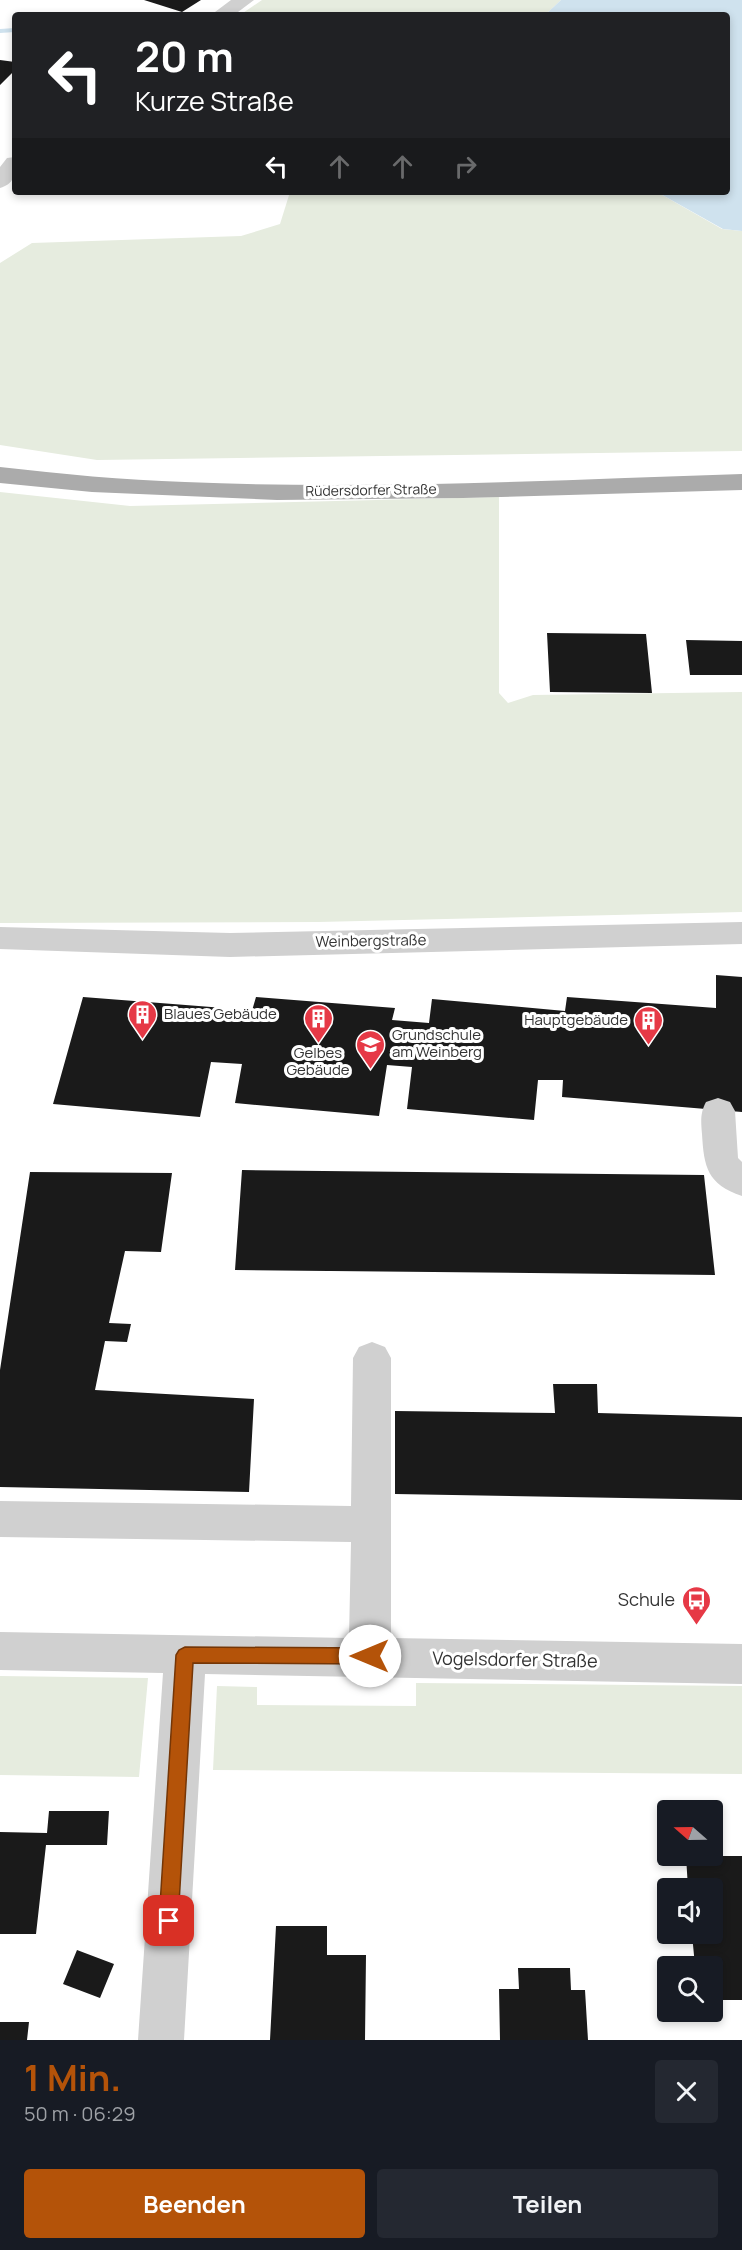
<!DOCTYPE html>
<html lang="de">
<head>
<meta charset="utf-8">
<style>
  :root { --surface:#171b24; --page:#242831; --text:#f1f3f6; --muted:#9ea1a6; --accent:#b45309 }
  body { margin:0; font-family:Manrope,sans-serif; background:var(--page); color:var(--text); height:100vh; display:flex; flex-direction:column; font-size:22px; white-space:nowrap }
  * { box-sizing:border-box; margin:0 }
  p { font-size:20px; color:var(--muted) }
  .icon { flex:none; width:33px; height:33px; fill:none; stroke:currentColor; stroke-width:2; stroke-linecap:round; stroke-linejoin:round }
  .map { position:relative; height:2040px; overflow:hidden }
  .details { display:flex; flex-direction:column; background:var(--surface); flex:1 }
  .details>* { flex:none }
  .banner { position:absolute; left:12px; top:12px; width:718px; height:183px; border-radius:6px; box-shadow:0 3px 9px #0003; background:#202124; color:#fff; overflow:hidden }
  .needle { width:39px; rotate:290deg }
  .buttons { position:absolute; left:657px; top:1800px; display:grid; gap:12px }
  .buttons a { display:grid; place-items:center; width:66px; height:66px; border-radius:6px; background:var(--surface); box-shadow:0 3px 9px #0003; font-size:30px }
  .pin { position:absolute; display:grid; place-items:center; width:51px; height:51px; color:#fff; margin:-26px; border-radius:12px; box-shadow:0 3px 9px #0006 }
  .me { position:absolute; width:66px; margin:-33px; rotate:270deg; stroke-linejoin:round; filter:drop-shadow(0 0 4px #0008) }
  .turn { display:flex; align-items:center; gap:21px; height:126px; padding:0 24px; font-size:27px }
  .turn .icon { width:78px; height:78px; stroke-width:2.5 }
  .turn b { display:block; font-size:42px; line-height:51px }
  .lanes { display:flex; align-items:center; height:57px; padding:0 24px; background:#0003; justify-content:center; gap:30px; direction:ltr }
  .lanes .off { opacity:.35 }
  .round { display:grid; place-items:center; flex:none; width:63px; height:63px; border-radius:6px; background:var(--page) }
  .overview { display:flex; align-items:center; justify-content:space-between; height:102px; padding:0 24px }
  h1 { font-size:36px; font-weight:700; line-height:45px; color:var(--accent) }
  .primary-button { display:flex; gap:12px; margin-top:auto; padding:12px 24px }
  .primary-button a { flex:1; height:69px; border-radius:6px; background:var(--accent); color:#fff; font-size:24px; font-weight:700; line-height:69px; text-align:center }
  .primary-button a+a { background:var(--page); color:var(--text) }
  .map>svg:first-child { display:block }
  .green { fill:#e6ecdf }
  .water { fill:#cfe2ee }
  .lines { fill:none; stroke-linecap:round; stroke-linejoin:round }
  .stream { fill:#cfe2ee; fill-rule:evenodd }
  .building { fill:#1a1a1a }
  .minor { fill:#d0d0d0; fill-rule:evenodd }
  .major { fill:#ababab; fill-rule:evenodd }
  .route { fill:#b45309; stroke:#753606; stroke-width:1.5 }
  .labels { text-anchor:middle; stroke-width:6; stroke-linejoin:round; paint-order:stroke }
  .far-street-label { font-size:14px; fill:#333; stroke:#fff }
  .street-label { font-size:15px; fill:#333; stroke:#fff }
  .poi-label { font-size:15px; fill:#333; stroke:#fff; text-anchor:start }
  .near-poi-label { font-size:18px; fill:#333; stroke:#fff; text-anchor:end }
  .near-street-label { font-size:18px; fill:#333; stroke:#fff }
</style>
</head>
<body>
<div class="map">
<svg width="742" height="2040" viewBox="0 0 742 2040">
  <rect width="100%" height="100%" fill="#fff"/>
  <path class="green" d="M262,0H561L545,15H240Z
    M290,192H657L722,229L742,231V451L97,460L0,445V263L32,243L241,236L280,224Z
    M0,492L130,506L499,497V693L508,703L533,695L742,692V912L318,922L0,923Z
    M0,1676L148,1678L139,1777L0,1775Z
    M416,1683L742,1686V1774L213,1770L217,1686L257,1687V1705L416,1706Z"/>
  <path class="water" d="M561,0H742V231L723,229L657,192H728V15H545Z"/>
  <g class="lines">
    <path class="stream" d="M15,28V32L0,33V29Z"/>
  </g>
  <path class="building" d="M144,0H201L182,12Z
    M0,60L15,62V70L0,85Z
    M547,633L646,634L652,693L550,692Z
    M686,640L742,641V675H690Z
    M716,975L742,977V1112L562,1097L563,1080H538L534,1120L407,1109L412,1067L387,1065L379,1116L235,1103L242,1064L211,1062L200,1117L53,1104L83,997L224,1008L221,1019L249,1021L256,997L395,1008L392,1020L429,1023L432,999L565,1011L567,997L716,1008Z
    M242,1170L704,1175L715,1275L235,1270Z
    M30,1172L172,1173L161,1252L125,1251L109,1323L131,1324L127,1342L105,1341L95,1390L254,1399L249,1492L0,1487V1370Z
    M553,1384H597L598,1413L742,1417V1500L395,1494V1411L555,1413Z
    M49,1811H109L107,1845H46L36,1934H0V1832L47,1833Z
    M686,1856H742V2000H712V1966H695L692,1934H712V1888H688Z
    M276,1926H327V1955H366L365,2040H270Z
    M77,1950L114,1964L100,1998L63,1984Z
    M518,1968H570L571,1990H585L588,2040H500L499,1989H519Z
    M0,2022H29L27,2040H0Z"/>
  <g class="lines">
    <path class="minor" d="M231,0H254L234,15H211Z
      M15,157C15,171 17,183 0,188V167L7,158Z
      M742,922V944L230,957L0,949V927L230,933Z
      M718,1098L730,1102L735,1111L738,1158L742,1162V1196C707,1184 704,1167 702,1134C701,1122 700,1113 706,1102Z
      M372,1342L385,1347L391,1358V1638L742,1644V1684L205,1674L184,2040H138L163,1673L0,1670V1632L349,1638L351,1542L0,1537V1501L351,1506L353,1358L359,1347Z"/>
    <path class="major" d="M0,467C62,474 123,480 185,482C371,490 557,480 742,474V490L463,498L277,500L92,492L0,483Z"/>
  </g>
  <path class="route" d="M185,1647L370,1648L376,1651L378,1656L376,1662L370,1664L193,1663L178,1921L175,1927L169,1930L162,1927L159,1921L176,1655L179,1650Z"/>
  <defs>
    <symbol id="building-pin" viewBox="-11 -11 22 30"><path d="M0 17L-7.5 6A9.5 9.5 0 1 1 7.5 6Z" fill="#e63946" stroke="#fff"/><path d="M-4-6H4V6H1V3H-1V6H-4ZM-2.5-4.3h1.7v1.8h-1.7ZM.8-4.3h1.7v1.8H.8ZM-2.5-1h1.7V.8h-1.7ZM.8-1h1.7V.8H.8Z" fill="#fff"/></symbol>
    <symbol id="school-pin" viewBox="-11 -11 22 30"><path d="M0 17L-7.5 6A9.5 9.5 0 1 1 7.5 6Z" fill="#e63946" stroke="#fff"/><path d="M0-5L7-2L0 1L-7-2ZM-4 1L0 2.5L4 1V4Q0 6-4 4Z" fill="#fff"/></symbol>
    <symbol id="bus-pin" viewBox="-11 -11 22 30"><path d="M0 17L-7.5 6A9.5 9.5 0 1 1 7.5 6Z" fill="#e63946" stroke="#fff"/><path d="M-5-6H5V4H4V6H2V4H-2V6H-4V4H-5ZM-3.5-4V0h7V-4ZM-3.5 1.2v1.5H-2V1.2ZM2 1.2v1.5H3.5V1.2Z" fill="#fff"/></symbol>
  </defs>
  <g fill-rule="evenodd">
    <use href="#building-pin" x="126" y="998" width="33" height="45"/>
    <use href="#building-pin" x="302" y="1002" width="33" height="45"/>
    <use href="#building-pin" x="632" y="1004" width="33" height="45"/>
    <use href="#school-pin" x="354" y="1028" width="33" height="45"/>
    <use href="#bus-pin" x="680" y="1584" width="33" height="45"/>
  </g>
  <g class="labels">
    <g class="far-street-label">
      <text transform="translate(371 490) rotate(-1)" y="5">Rüdersdorfer Straße</text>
    </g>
    <g class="street-label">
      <text transform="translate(371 941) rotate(-1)" y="5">Weinbergstraße</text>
    </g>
    <g class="poi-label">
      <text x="164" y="1019">Blaues Gebäude</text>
      <text x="628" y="1025" text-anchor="end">Hauptgebäude</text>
      <text x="392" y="1040">Grundschule<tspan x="392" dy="17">am Weinberg</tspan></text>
      <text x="318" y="1058" text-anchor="middle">Gelbes<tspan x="318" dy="17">Gebäude</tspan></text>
    </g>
    <g class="near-poi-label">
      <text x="675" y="1606">Schule</text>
    </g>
    <g class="near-street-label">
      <text transform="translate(515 1660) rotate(1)" y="6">Vogelsdorfer Straße</text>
    </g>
  </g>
</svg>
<div class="buttons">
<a><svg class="needle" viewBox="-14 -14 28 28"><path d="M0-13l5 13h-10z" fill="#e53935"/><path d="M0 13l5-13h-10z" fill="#9ea1a6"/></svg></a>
<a><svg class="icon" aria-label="sound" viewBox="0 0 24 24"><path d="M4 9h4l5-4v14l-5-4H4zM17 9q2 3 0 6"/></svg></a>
<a><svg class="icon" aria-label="search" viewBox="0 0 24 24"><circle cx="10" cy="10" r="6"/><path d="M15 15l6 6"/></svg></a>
</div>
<div class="pin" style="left:169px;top:1921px;background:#d93025"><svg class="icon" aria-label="arrive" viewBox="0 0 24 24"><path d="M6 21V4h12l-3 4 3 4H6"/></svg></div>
<svg class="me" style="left:370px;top:1656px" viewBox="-20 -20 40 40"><circle r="19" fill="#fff"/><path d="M0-13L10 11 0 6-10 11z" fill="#b45309"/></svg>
<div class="banner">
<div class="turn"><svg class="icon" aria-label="left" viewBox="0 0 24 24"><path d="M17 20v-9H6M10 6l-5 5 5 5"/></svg><div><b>20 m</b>Kurze Straße</div></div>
<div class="lanes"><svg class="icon" aria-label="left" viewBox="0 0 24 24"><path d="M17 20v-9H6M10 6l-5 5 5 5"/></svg><svg class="icon off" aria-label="ahead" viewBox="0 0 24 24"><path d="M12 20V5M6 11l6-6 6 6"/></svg><svg class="icon off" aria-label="ahead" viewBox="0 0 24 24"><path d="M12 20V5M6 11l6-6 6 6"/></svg><svg class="icon off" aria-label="right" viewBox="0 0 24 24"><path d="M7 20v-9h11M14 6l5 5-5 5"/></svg></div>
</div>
</div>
<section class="details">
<div class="overview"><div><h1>1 Min.</h1><p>50 m · 06:29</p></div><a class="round"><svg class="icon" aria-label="close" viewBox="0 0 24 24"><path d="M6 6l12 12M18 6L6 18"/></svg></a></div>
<div class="primary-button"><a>Beenden</a><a>Teilen</a></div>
</section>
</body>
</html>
